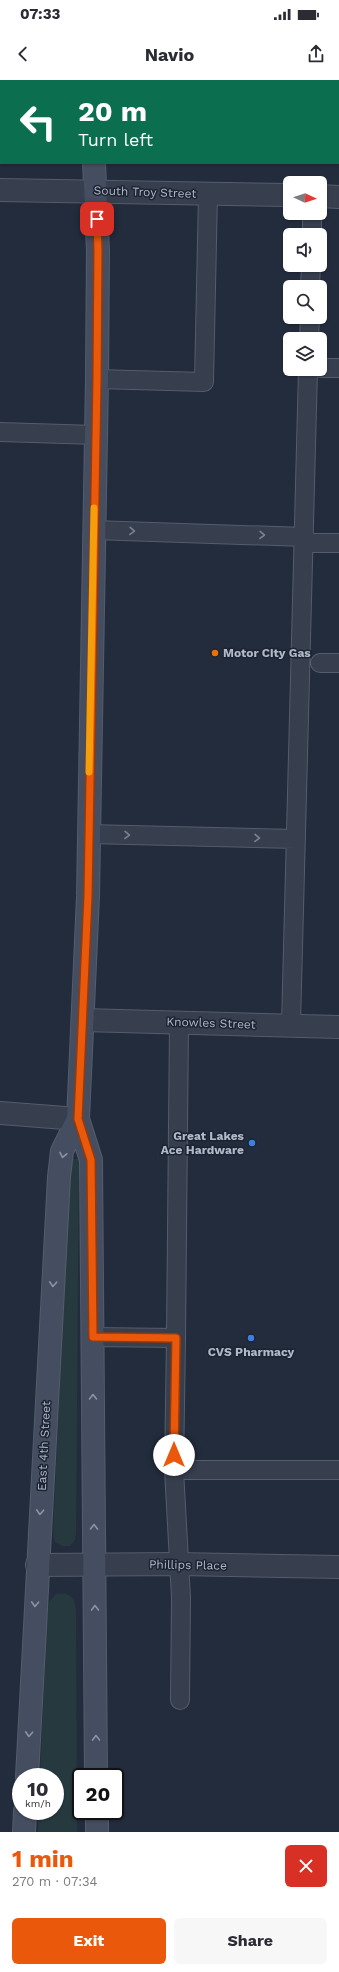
<!DOCTYPE html>
<html lang="en">
<head>
<meta charset="utf-8">
<style>
  :root { --surface:#fff; --page:#f7f7f7; --text:#2b2b33; --muted:#7c7c81; --accent:#ea580c }
  body { margin:0; font-family:"Work Sans",sans-serif; background:var(--page); color:var(--text); height:100vh; display:flex; flex-direction:column; font-size:15px; white-space:nowrap }
  * { box-sizing:border-box; margin:0 }
  p { font-size:13px; color:var(--muted) }
  .icon { flex:none; width:22px; height:22px; fill:none; stroke:currentColor; stroke-width:2; stroke-linecap:round; stroke-linejoin:round }
  .map { position:relative; height:1752px; overflow:hidden }
  .panel { display:flex; flex-direction:column; background:var(--surface); flex:1 }
  .panel>* { flex:none }
  .guide { position:absolute; left:0px; top:0px; width:339px; height:84px; box-shadow:0 1px 3px #0004; background:#0b6e4f; color:#fff; overflow:hidden }
  .needle { width:26px; rotate:93deg }
  .buttons { position:absolute; left:283px; top:96px; display:grid; gap:8px }
  .buttons a { display:grid; place-items:center; width:44px; height:44px; border-radius:6px; background:var(--surface); box-shadow:0 1px 3px #0004; font-size:20px }
  .speed { position:absolute; left:12px; top:1688px; display:flex; gap:8px; font-size:20px; font-weight:700; text-align:center }
  .speed>* { display:grid; place-content:center; width:52px; height:52px; border-radius:50%; background:var(--surface); box-shadow:0 1px 3px #0004; line-height:1 }
  .speed small { font-size:10px; font-weight:400 }
  .speed .limit { border:2px solid #111; border-radius:6px; background:#fff; color:#111 }
  .pin { position:absolute; display:grid; place-items:center; width:34px; height:34px; color:#fff; margin:-17px; border-radius:8px; box-shadow:0 2px 6px #0006 }
  .me { position:absolute; width:44px; margin:-22px; rotate:0deg; stroke-linejoin:round; filter:drop-shadow(0 0 3px #0008) }
  .turn { display:flex; align-items:center; gap:14px; height:84px; padding:0 12px; font-size:18px }
  .turn .icon { width:52px; height:52px; stroke-width:2.5 }
  .turn b { display:block; font-size:28px; line-height:34px }
  .round { display:grid; place-items:center; flex:none; width:42px; height:42px; border-radius:6px; background:var(--page) }
  .head { display:flex; align-items:center; justify-content:space-between; height:68px; padding:0 12px }
  h1 { font-size:24px; font-weight:700; line-height:30px; color:var(--accent) }
  .primary-button { display:flex; gap:8px; margin-top:auto; padding:8px 12px }
  .primary-button a { flex:1; height:46px; border-radius:6px; background:var(--accent); color:#fff; font-size:16px; font-weight:700; line-height:46px; text-align:center }
  .primary-button a+a { background:var(--page); color:var(--text) }
  .status { display:flex; justify-content:space-between; align-items:center; height:28px; padding:0 20px; background:var(--surface); direction:ltr }
  .status svg { height:11px; fill:currentColor }
  header { display:flex; justify-content:space-between; align-items:center; height:52px; padding:0 12px; background:var(--surface); font-size:18px; font-weight:700 }
  .map>svg:first-child { display:block }
  .grass { fill:#25393e }
  .lines { fill:none; stroke-linecap:round; stroke-linejoin:round }
  .lane-casing { stroke:#555c6b; stroke-width:20 }
  .street-casing { stroke:#555c6b; stroke-width:24 }
  .secondary-casing { stroke:#555c6b; stroke-width:24 }
  .lane { stroke:#373e4d; stroke-width:18 }
  .street { stroke:#373e4d; stroke-width:22 }
  .secondary { stroke:#454d60; stroke-width:22 }
  .oneway { stroke:#7b8291 }
  .oneway2 { stroke:#8c93a4 }
  .route-casing { stroke:#983908; stroke-width:10 }
  .route { stroke:#ea580c; stroke-width:7 }
  .slow { stroke:#f59e0b; stroke-width:7 }
  .food-dot { fill:#e8710a; stroke:#1c2332; stroke-width:1.5 }
  .shop-dot { fill:#3f7fe0; stroke:#1c2332; stroke-width:1.5 }
  .labels { text-anchor:middle; stroke-width:3; stroke-linejoin:round; paint-order:stroke }
  .street-label { font-size:12px; fill:#b2b9c8; stroke:#1c2332 }
  .poi-label { font-size:12px; font-weight:bold; fill:#b2b9c8; stroke:#1c2332; text-anchor:start }
</style>
</head>
<body>
<div class="status"><b>07:33</b><svg viewBox="0 0 49 12"><path d="M0 12V9h3v3zM5 12V6h3v6zM10 12V3h3v9zM15 12V0h3v12zM26 1h20v11H26zM47 4h2v5h-2z"/></svg></div>
<header><svg class="icon" aria-label="back" viewBox="0 0 24 24"><path d="M15 5l-7 7 7 7"/></svg>Navio<svg class="icon" aria-label="share" viewBox="0 0 24 24"><path d="M12 15V3M7 8l5-5 5 5M5 13v7h14v-7"/></svg></header>
<div class="map">
<svg width="339" height="1752" viewBox="0 0 339 1752">
  <rect width="100%" height="100%" fill="#232c3d"/>
  <path class="grass" d="M70,1079H79L76,1454L75,1460L70,1466H62L55,1462L53,1454Z
    M56,1514C69,1512 75,1517 76,1530L77,1752H38L39,1731H55V1697H40L47,1531L49,1522Z"/>
  <g class="lines">
    <defs>
      <path id="lane" d="M0,10H1
        M312,155V133
        M310,207L311,185
        M309,259L310,237
        M320,288H339
        M97,299L204,302L208,114
        M0,352L96,355
        M93,450L305,457
        M305,463H339
        M320,583H339
        M88,754L296,759
        M291,945L308,289
        M93,1257L176,1258L179,942
        M176,1258L174,1390L181,1517L180,1620
        M174,1390H339"/>
      <path id="street" d="M0,110L290,115
        M320,116L339,117
        M83,940L339,947
        M0,1033L78,1039
        M37,1485L179,1484L339,1487"/>
      <path id="secondary" d="M95,1V0
        M94,83L98,171L97,299L88,816L78,1039L91,1080L96,1697
        M27,1697L59,1097L62,1071L78,1039
        M97,1731V1752
        M24,1752L25,1731"/>
    </defs>
    <use href="#lane" class="lane-casing"/>
    <use href="#street" class="street-casing"/>
    <use href="#secondary" class="secondary-casing"/>
    <use href="#lane" class="lane"/>
    <use href="#street" class="street"/>
    <use href="#secondary" class="secondary"/>
  </g>
  <defs><path id="oneway-chevron" d="M-2-3.5L2.5 0L-2 3.5" fill="none" stroke-width="1.6" stroke-linecap="round" stroke-linejoin="round"/></defs>
  <g class="oneway">
    <use href="#oneway-chevron" transform="translate(132 451) rotate(2)"/>
    <use href="#oneway-chevron" transform="translate(262 455) rotate(2)"/>
    <use href="#oneway-chevron" transform="translate(127 755) rotate(1)"/>
    <use href="#oneway-chevron" transform="translate(257 758) rotate(1)"/>
  </g>
  <g class="oneway2">
    <use href="#oneway-chevron" transform="translate(63 1075) rotate(102)"/>
    <use href="#oneway-chevron" transform="translate(53 1204) rotate(93)"/>
    <use href="#oneway-chevron" transform="translate(93 1317) rotate(-90)"/>
    <use href="#oneway-chevron" transform="translate(40 1432) rotate(93)"/>
    <use href="#oneway-chevron" transform="translate(94 1447) rotate(-90)"/>
    <use href="#oneway-chevron" transform="translate(35 1524) rotate(93)"/>
    <use href="#oneway-chevron" transform="translate(95 1528) rotate(-91)"/>
    <use href="#oneway-chevron" transform="translate(29 1654) rotate(93)"/>
    <use href="#oneway-chevron" transform="translate(96 1658) rotate(-91)"/>
  </g>
  <g class="lines">
    <defs>
      <path id="route" d="M97,139L98,171L97,300L88,816L78,1039L91,1080L93,1257L176,1258L174,1375"/>
    </defs>
    <use href="#route" class="route-casing"/>
    <use href="#route" class="route"/>
    <path class="slow" d="M89,692L94,428"/>
  </g>
  <circle class="food-dot" cx="215" cy="573" r="4"/>
  <g class="shop-dot">
    <circle cx="252" cy="1063" r="4"/>
    <circle cx="251" cy="1258" r="4"/>
  </g>
  <g class="labels">
    <g class="street-label">
      <text transform="translate(145 112) rotate(2)" y="4">South Troy Street</text>
      <text transform="translate(211 943) rotate(2)" y="4">Knowles Street</text>
      <text transform="translate(44 1366) rotate(-87)" y="4">East 4th Street</text>
      <text transform="translate(188 1485) rotate(1)" y="4">Phillips Place</text>
    </g>
    <g class="poi-label">
      <text x="223" y="577">Motor City Gas</text>
      <text x="244" y="1060" text-anchor="end">Great Lakes<tspan x="244" dy="14">Ace Hardware</tspan></text>
      <text x="251" y="1276" text-anchor="middle">CVS Pharmacy</text>
    </g>
  </g>
</svg>
<div class="buttons">
<a><svg class="needle" viewBox="-14 -14 28 28"><path d="M0-13l5 13h-10z" fill="#e53935"/><path d="M0 13l5-13h-10z" fill="#7c7c81"/></svg></a>
<a><svg class="icon" aria-label="sound" viewBox="0 0 24 24"><path d="M4 9h4l5-4v14l-5-4H4zM17 9q2 3 0 6"/></svg></a>
<a><svg class="icon" aria-label="search" viewBox="0 0 24 24"><circle cx="10" cy="10" r="6"/><path d="M15 15l6 6"/></svg></a>
<a><svg class="icon" aria-label="layers" viewBox="0 0 24 24"><path d="M12 4l9 5-9 5-9-5zM3 14l9 5 9-5"/></svg></a>
</div>
<div class="speed"><div>10<small>km/h</small></div><div class="limit">20</div></div>
<div class="pin" style="left:97px;top:139px;background:#d93025"><svg class="icon" aria-label="arrive" viewBox="0 0 24 24"><path d="M6 21V4h12l-3 4 3 4H6"/></svg></div>
<svg class="me" style="left:174px;top:1375px" viewBox="-20 -20 40 40"><circle r="19" fill="#fff"/><path d="M0-13L10 11 0 6-10 11z" fill="#ea580c"/></svg>
<div class="guide">
<div class="turn"><svg class="icon" aria-label="left" viewBox="0 0 24 24"><path d="M17 20v-9H6M10 6l-5 5 5 5"/></svg><div><b>20 m</b>Turn left</div></div>
</div>
</div>
<section class="panel">
<div class="head"><div><h1>1 min</h1><p>270 m · 07:34</p></div><a class="round" style="background:#d93025;color:#fff"><svg class="icon" aria-label="close" viewBox="0 0 24 24"><path d="M6 6l12 12M18 6L6 18"/></svg></a></div>
<div class="primary-button"><a>Exit</a><a>Share</a></div>
</section>
</body>
</html>
